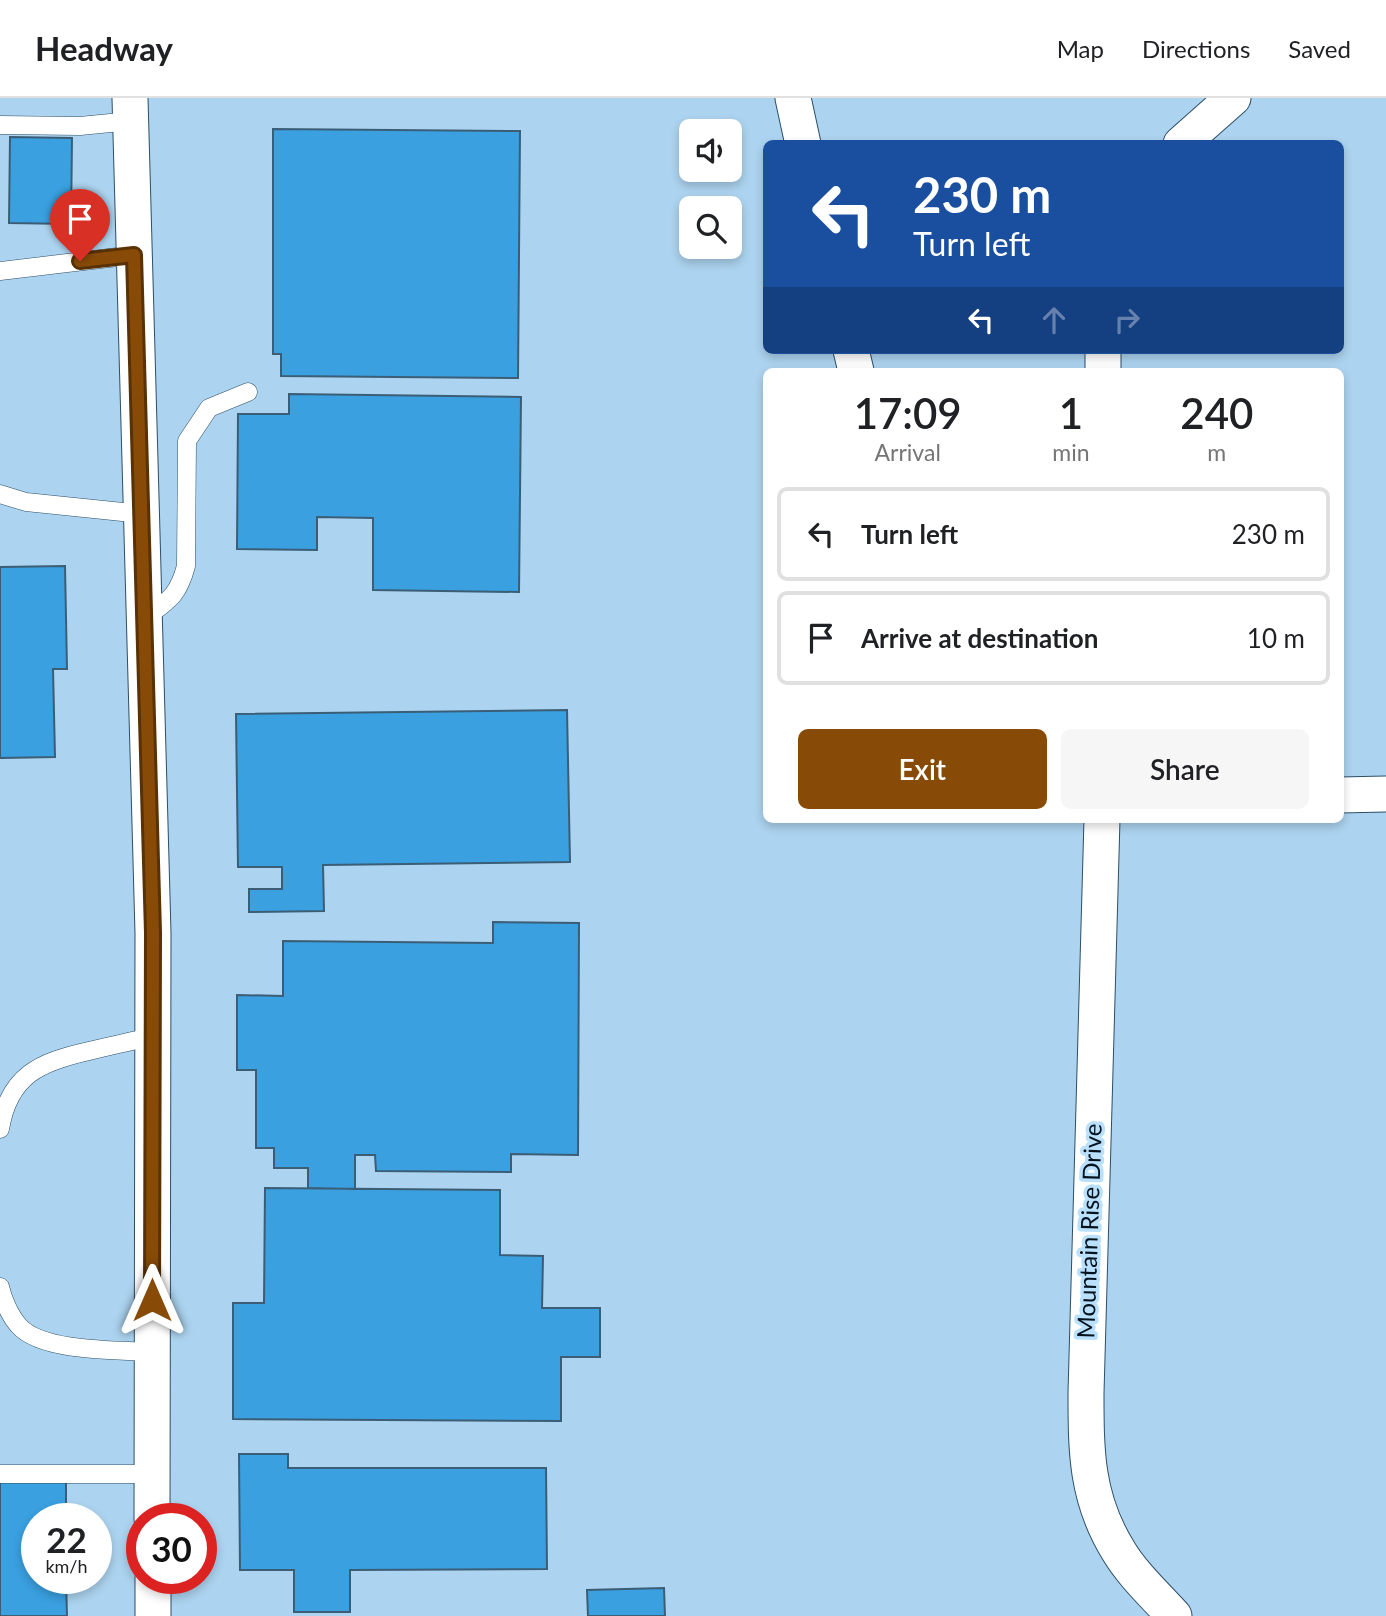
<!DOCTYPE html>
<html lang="en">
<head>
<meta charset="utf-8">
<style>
  :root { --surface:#fff; --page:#f6f6f6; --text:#202124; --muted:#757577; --line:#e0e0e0; --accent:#874b07 }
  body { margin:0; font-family:Lato,sans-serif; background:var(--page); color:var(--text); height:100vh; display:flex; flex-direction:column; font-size:26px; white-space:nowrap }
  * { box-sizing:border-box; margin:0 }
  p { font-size:23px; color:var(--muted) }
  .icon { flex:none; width:38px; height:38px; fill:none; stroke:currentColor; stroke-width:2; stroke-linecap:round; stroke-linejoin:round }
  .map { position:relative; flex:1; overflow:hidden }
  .details { position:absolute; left:763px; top:270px; width:581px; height:455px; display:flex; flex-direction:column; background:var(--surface); border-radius:10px; box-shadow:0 4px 10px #0003 }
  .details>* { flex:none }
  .banner { position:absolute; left:763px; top:42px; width:581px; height:214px; border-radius:10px; box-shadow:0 4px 10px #0003; background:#1a4fa0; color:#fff; overflow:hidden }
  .tools { position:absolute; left:679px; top:21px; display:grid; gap:14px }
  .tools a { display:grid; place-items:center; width:63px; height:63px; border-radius:10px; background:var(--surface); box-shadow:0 4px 10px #0003; font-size:35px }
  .speed { position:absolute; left:21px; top:1405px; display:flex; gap:14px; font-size:35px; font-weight:700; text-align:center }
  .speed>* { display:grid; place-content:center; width:91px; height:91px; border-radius:50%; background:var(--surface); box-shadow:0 4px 10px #0003; line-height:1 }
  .speed small { font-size:18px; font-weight:400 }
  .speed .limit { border:10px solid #d22; background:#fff; color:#111 }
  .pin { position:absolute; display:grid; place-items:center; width:60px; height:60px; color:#fff; margin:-72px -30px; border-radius:50% 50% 50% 0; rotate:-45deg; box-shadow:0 0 7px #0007 }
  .pin .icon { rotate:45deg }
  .me { position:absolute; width:77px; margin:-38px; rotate:0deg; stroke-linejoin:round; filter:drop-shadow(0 0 5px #0008) }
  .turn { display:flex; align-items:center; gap:24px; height:147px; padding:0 35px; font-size:32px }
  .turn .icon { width:91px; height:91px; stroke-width:2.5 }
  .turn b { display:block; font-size:49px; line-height:60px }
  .lanes { display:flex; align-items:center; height:66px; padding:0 35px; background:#0003; justify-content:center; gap:35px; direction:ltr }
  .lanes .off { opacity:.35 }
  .eta { display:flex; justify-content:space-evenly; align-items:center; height:119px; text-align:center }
  .eta b { font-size:42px; font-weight:600; line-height:49px }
  .action { display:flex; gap:14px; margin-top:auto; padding:14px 35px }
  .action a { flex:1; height:80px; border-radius:10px; background:var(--accent); color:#fff; font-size:28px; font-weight:600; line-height:80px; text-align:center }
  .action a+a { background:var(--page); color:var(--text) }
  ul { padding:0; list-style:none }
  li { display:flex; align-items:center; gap:21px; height:94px; margin:0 14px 10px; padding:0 21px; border:4px solid var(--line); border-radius:10px }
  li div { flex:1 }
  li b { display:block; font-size:26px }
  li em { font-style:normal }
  header { display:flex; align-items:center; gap:42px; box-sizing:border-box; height:98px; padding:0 35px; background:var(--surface); border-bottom:2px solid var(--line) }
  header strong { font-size:33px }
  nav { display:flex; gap:38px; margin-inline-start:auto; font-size:24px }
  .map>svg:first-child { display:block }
  .building { fill:#3aa0e0; stroke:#3b5e76; stroke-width:2 }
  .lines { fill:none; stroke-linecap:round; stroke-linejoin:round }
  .service-casing { stroke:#2c4f67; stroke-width:19 }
  .minor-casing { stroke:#2c4f67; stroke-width:37 }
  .service { stroke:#fff; stroke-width:18 }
  .minor { stroke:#fff; stroke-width:35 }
  .route-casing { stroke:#583105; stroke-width:18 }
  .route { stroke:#874b07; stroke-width:12 }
  .labels { text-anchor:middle; stroke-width:7; stroke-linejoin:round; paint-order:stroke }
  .street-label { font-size:24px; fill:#05131d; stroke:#b9e0fd }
</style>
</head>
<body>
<header>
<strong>Headway</strong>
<nav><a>Map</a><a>Directions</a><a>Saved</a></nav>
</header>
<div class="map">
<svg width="1386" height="1518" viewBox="0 0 1386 1518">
  <rect width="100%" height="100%" fill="#acd3ef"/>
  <path class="building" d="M273,31L520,33L518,280L281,278V256H273Z
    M10,39L72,40L71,126L9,125Z
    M289,296L521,299L519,494L373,492V420L317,419V452L237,451L238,316H289Z
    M65,468L67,571H53L55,659L0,660V469Z
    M567,612L570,764L323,767L324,813L249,814V791H282V769H238L236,616Z
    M493,824L579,825L578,1057L511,1056V1074L376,1073L375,1057H355V1091L308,1090V1070H274V1050H256V972H237V897L283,898V843L493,845Z
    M265,1090L500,1092V1157L543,1158L542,1210H600V1259H561V1323L233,1321V1205H264Z
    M239,1356H288V1370H546L547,1471L350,1472V1514H294V1472H240Z
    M0,1380H66V1421H37V1480H66L67,1518H0Z
    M664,1490L665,1518H588L587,1492Z"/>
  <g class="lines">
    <defs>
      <path id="service" d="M0,27L80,28L131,23
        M0,173L134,157
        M0,396L26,404L142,416
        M145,520C169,502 178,498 186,468L187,343L209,310L248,294
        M0,1031C9,977 40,964 89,953C110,948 131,943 152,939
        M0,1189C3,1202 10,1218 19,1228C42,1254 118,1252 152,1254
        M0,1376H152"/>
      <path id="minor" d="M130,0L153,835L152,1421
        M793,0L803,46
        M1181,46L1233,0
        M851,252L856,273
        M1103,252V273
        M1340,697L1386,696
        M1102,721L1086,1295C1086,1353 1086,1400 1118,1452C1132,1476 1155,1497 1174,1518
        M153,1518V1480"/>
    </defs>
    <use href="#service" class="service-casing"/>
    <use href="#minor" class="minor-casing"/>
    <use href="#service" class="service"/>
    <use href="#minor" class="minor"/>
  </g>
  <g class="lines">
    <defs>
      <path id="route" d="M80,163L134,157L153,835L152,1202"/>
    </defs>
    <use href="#route" class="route-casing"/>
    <use href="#route" class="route"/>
  </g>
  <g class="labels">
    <g class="street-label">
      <text transform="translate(1090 1133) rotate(-88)" y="8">Mountain Rise Drive</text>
    </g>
  </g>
</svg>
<div class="tools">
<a><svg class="icon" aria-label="sound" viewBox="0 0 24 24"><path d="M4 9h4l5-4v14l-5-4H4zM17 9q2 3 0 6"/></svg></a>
<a><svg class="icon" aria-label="search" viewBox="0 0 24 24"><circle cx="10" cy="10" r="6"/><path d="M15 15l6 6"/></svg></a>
</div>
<div class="speed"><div>22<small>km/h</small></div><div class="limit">30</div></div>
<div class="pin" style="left:80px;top:163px;background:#d93025"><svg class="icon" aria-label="arrive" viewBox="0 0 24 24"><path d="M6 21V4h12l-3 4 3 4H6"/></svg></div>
<svg class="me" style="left:152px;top:1202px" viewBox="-20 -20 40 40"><path d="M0-17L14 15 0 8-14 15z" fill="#874b07" stroke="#fff" stroke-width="4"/></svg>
<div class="banner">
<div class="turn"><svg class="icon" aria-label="left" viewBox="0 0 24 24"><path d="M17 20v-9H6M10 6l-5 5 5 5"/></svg><div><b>230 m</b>Turn left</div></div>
<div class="lanes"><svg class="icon" aria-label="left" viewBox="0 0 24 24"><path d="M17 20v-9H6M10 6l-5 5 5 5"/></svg><svg class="icon off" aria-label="ahead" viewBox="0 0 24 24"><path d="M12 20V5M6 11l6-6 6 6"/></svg><svg class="icon off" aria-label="right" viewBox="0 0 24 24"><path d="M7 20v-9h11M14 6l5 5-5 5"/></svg></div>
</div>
<section class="details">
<div class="eta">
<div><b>17:09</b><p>Arrival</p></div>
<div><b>1</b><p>min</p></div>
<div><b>240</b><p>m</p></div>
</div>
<ul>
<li><svg class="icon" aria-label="left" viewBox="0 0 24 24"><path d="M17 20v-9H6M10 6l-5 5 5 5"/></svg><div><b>Turn left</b></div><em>230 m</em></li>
<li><svg class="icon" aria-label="arrive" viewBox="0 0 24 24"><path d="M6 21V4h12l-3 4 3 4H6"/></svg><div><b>Arrive at destination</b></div><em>10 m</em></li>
</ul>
<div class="action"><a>Exit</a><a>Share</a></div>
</section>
</div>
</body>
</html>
